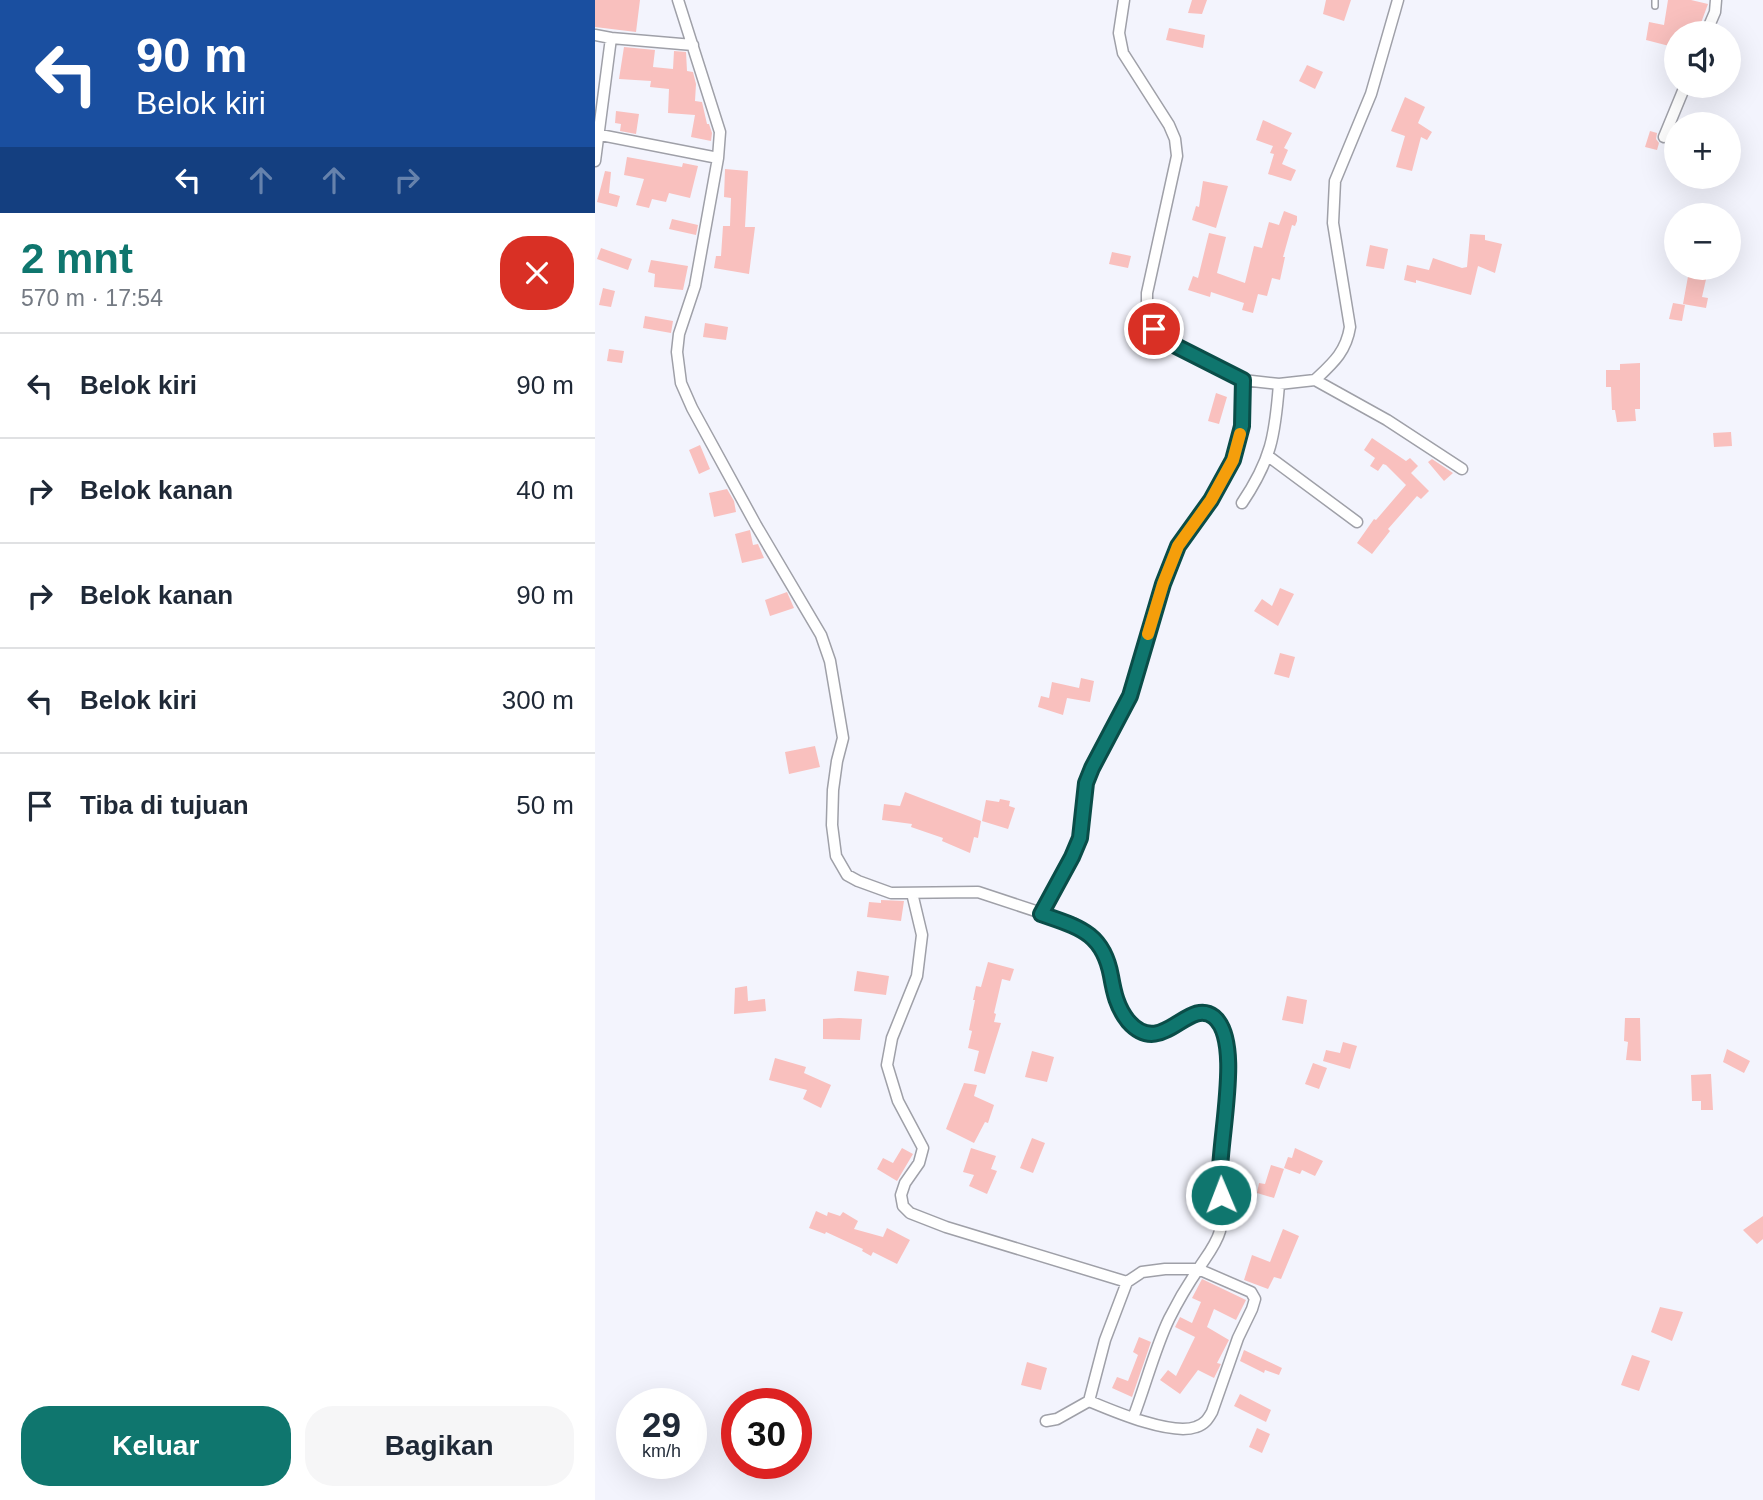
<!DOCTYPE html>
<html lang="id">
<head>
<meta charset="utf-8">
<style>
  :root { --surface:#fff; --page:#f6f6f7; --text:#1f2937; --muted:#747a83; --line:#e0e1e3; --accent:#0f766e }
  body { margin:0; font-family:Helvetica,sans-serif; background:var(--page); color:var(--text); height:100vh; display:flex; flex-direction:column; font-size:26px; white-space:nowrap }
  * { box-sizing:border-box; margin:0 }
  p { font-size:23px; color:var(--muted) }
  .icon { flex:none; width:38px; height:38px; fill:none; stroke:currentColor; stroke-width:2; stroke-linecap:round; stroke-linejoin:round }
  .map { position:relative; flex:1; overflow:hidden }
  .sheet { display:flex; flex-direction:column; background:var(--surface); width:595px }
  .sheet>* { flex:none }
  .top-card { background:#1a4fa0; color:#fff; overflow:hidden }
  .buttons { position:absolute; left:1069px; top:21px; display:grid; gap:14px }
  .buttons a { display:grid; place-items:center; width:77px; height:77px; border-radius:50%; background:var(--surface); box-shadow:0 7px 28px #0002; font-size:35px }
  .speed { position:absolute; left:21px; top:1388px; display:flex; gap:14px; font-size:35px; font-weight:700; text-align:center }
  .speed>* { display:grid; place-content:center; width:91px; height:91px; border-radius:50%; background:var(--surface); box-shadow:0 7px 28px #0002; line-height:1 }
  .speed small { font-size:18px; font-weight:400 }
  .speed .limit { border:10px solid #d22; background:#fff; color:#111 }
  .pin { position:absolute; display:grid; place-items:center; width:60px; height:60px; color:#fff; margin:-30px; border:4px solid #fff; border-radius:50%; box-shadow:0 2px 7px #0007 }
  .me { position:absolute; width:77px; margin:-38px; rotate:359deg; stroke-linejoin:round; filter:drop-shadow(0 0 5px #0008) }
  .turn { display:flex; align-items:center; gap:24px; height:147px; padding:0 21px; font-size:32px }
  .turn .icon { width:91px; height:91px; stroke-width:2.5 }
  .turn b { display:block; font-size:49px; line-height:60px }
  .lanes { display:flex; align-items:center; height:66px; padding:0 21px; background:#0003; justify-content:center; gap:35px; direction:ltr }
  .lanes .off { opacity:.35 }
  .round { display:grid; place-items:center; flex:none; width:74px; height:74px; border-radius:28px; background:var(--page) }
  .summary { display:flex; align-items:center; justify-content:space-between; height:119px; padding:0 21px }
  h1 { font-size:42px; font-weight:700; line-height:52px; color:var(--accent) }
  .action { display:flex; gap:14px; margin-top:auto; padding:14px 21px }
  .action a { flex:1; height:80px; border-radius:28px; background:var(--accent); color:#fff; font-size:28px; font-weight:700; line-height:80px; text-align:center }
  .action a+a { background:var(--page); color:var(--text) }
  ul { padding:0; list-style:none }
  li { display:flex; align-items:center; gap:21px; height:105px; padding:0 21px; border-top:2px solid var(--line) }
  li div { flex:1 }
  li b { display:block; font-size:26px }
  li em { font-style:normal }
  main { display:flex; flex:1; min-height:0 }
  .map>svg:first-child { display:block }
  .building { fill:#f9c0be }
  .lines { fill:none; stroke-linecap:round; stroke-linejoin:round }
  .service-casing { stroke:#9fa0a8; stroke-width:8 }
  .minor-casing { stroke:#9fa0a8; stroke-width:13 }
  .service { stroke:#fff; stroke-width:5 }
  .minor { stroke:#fff; stroke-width:10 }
  .route-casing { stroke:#0a4d48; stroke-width:18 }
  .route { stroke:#0f766e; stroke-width:12 }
  .slow { stroke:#f59e0b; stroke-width:12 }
</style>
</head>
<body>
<main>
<section class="sheet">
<div class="top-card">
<div class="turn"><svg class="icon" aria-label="left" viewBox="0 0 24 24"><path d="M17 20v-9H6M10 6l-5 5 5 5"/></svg><div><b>90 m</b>Belok kiri</div></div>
<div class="lanes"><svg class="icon" aria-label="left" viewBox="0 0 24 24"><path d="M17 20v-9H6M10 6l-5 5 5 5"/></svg><svg class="icon off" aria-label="ahead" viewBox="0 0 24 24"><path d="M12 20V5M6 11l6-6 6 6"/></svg><svg class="icon off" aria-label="ahead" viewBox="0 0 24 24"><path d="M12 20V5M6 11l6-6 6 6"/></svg><svg class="icon off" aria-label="right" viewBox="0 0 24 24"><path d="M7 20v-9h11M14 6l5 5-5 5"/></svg></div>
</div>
<div class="summary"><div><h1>2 mnt</h1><p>570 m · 17:54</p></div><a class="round" style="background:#d93025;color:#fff"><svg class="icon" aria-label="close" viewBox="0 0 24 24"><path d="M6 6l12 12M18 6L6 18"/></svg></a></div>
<ul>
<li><svg class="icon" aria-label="left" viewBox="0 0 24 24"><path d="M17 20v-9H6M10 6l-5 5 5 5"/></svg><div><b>Belok kiri</b></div><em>90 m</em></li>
<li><svg class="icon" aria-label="right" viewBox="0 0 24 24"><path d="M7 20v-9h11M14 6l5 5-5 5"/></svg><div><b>Belok kanan</b></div><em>40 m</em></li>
<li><svg class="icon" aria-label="right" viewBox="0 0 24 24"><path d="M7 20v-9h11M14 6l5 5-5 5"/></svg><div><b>Belok kanan</b></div><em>90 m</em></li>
<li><svg class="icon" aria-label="left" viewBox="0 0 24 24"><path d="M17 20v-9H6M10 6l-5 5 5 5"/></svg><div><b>Belok kiri</b></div><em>300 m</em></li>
<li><svg class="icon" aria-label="arrive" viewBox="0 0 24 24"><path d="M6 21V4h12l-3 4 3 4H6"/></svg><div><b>Tiba di tujuan</b></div><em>50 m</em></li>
</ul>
<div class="action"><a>Keluar</a><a>Bagikan</a></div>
</section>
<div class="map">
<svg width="1168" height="1500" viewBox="0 0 1168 1500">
  <rect width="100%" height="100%" fill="#f3f4fd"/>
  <path class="building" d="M0,0H45L41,32L0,27Z
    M597,0H612L607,14L593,13Z
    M731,0H756L749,21L728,14Z
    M1073,0H1096L1113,4L1103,31L1093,29L1092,33H1082V48L1051,40L1054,22L1069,25Z
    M574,28L610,35L608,48L571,40Z
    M29,47L60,50L58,67L78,69L79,51L91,52L92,71L98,72L101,84L100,101L107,102L112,124H114L117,133L116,141L96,137L100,115L73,113L74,89L55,87L56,81L24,79Z
    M712,65L728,72L720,89L704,81Z
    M810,97L830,107L823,123L837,132L832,140L826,137L817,171L801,167L810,136L796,131Z
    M21,111L44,114L41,134L25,131L26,124L20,123Z
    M668,120L697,133L689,148L693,150L687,164L701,170L696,181L673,174L679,154L675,153L678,146L661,140Z
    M1055,131L1062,133L1061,139L1064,143L1062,150L1050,147Z
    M32,157L87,167L88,163L103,166L95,198L74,193L71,202L57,199L54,208L41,205L49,179L29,175Z
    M130,169L153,171L150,227H160L154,274L119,268L121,256H126L128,226H135L136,198L129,197Z
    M10,171L16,172L14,193L25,196L22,207L2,202Z
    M608,181L633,186L621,228L597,220L601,206L604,207Z
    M689,211L702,216V221L700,226L697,225L688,257H690L685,280L677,278L672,296L663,294L658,313L647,310L649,303L616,292L615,297L593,290L598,276L603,278L614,233L631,237L622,273L650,283L659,246L667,248L674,222L684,225Z
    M77,219L103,225L101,235L74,229Z
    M875,234L890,235V240L907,244L900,273L883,266L876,295L821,280V283L809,280L812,265L834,270L838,258L867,268L872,267Z
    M775,245L793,249L789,269L771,266Z
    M6,248L37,259L33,270L2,259Z
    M517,252L536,256L533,268L514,264Z
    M56,260L93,266L88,290L59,287L60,274L53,272Z
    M1094,271L1112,275L1107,297L1113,298L1111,308L1088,304Z
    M8,288L20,291L16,307L4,305Z
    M1078,303L1090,305L1087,321L1074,319Z
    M50,316L78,321L76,333L48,328Z
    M110,323L133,327L131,340L108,337Z
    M14,349L29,351L27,363L12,361Z
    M1045,363V409H1040L1041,421L1022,422L1020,410H1017L1016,387H1011V370H1025V364Z
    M621,393L632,397L624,424L613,421Z
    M1136,432L1137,446L1119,447L1118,433Z
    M777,438L811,461L815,458L823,466L816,473L834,491L826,499L822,496L793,529L795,531L777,554L762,543L779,519L781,520L811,485L791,465L788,464L783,471L775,466L780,458L769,450Z
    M105,445L115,469L104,474L94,450Z
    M837,459L858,473L849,481L833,462Z
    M132,489L139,501L141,512L119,517L114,493Z
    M155,530L158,545L163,544L169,558L147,563L140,534Z
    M685,588L699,594L683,626L659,611L667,599L677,606Z
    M192,592L199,608L175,616L170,600Z
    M685,653L700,657L694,678L679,674Z
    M486,678L499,681L495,702L472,698L468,715L443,707L446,696L454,698L457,682L484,688Z
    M220,746L225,767L194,774L190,752Z
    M310,792L386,821L383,838L379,837L375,853L347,841L348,838L316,827L317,824L287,820L289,804L305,806Z
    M405,799L415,801L414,806L420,808L413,829L387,821L391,800L404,802Z
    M286,900L309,901L306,921L272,917L274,902L286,903Z
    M393,962L419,969L415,981L407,979L399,1013L401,1014L399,1022L406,1023L390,1074L379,1071L384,1051L373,1048L377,1031L374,1030L380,1000H378L381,986L386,987Z
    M262,971L294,976L291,995L259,991Z
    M152,986L153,1001L170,999L171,1011L139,1014L140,988Z
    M692,996L712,1000L708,1024L687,1020Z
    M244,1018L267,1019L265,1040L228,1039V1019Z
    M1030,1018H1045L1046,1061L1031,1060L1033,1042L1029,1041Z
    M748,1042L762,1046L755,1069L728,1061L731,1050L745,1053Z
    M1132,1049L1155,1061L1149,1073L1128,1062Z
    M437,1051L459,1057L452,1082L430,1077Z
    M180,1058L211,1067L209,1073L236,1085L226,1108L208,1099L212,1090L174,1080Z
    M718,1063L732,1068L724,1089L710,1084Z
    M1116,1074L1118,1110H1106V1101H1097L1096,1075Z
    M369,1083L382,1085L379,1096L399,1105L393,1123L390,1122L379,1143L351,1129Z
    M437,1138L450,1143L438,1173L425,1168Z
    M307,1148L318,1154L302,1181L282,1169L288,1158L298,1163Z
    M376,1148L401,1156L396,1169L402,1171L392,1194L374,1186L379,1175L368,1172Z
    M700,1148L728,1161L720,1176L707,1170L705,1174L689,1168L693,1157L697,1158Z
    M676,1165L689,1169L679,1198L662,1193L664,1183L670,1184Z
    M221,1211L232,1216L233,1212L245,1216L248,1212L263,1221L259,1229L288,1237L292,1228L315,1240L302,1264L278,1252L276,1256L267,1251L268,1249L231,1232L230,1234L214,1228Z
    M1168,1216V1239L1162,1244L1148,1230Z
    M688,1229L704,1236L686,1279L679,1277L673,1289L649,1280L657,1255L675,1262Z
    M607,1279L651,1300L641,1320L619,1309L612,1327L634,1340L622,1363L626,1364L619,1378L603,1370L585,1394L565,1380L573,1370L581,1376L600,1337L580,1327L585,1317L597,1323L606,1302L597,1298Z
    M1065,1307L1088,1312L1077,1341L1056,1332Z
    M544,1337L556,1342L537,1397L517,1388L522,1377L533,1381L543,1355L538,1352Z
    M649,1350L687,1368L684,1375L670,1370L669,1373L645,1361Z
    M1037,1355L1055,1361L1044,1391L1026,1385Z
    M432,1362L452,1368L446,1390L426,1385Z
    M645,1394L676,1410L671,1422L639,1406Z
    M662,1428L675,1434L667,1453L654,1447Z"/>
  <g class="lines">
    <defs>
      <path id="service" d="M1060,6V0"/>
      <path id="minor" d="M83,0L125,132L123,158L100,286L84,334L82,352L86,383L97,408L161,525L226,635L235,661L248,738L242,761L238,790L237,825L241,856L252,875L263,881L296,893L383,892L480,924C494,934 509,946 513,963C520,985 518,1005 534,1022C568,1058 596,995 620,1018C646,1042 627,1136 624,1168C622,1190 630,1210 625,1231C621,1245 611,1257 604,1268C593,1284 583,1301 574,1319C560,1348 550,1387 538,1418
        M529,0L524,33L528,53L574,125L580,139L582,156L552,293V310L559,329L575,343L648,380L684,384L720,380L792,420L867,469
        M1111,33L1120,12L1121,0
        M0,35L16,38L0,161
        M16,38L98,45
        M0,134L123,158
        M1069,137L1090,86
        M720,380C738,363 751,352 755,327L738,223L740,181L776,94L803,0
        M673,456L762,522
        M647,503C676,460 680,436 684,384
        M317,893L327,935L322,976L297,1038L292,1065L303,1101L328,1148L324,1163L310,1183L306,1195L308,1206L315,1213L351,1227L532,1282
        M446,914L477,857L485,838L491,784L497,768L535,696L568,584L583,546L616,500L638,460L647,426L648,380
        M451,1421L462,1419L494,1401L510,1340L532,1282L547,1272L570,1269H603L656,1292L660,1299L657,1309L643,1338L617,1412C613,1419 610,1424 601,1427C576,1436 518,1411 494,1401"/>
    </defs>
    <use href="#service" class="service-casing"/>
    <use href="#minor" class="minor-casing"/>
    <use href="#service" class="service"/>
    <use href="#minor" class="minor"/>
  </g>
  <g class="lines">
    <defs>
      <path id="route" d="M559,329L575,343L648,380L647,426L638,460L616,500L583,546L568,584L535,696L497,768L491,783L485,838L477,857L446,914C483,927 508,932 516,976C519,993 522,1007 533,1021C567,1060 593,996 619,1017C651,1044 618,1157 626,1195"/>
    </defs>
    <use href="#route" class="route-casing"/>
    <use href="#route" class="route"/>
    <path class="slow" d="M553,634L568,584L583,546L616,500L638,460L645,434"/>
  </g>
</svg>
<div class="buttons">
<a><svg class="icon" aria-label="sound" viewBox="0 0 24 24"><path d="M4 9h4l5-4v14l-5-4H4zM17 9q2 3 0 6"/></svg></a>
<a>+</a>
<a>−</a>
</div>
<div class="speed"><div>29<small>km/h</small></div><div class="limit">30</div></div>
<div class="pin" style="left:559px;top:329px;background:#d93025"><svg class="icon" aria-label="arrive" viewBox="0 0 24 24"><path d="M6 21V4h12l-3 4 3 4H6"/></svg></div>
<svg class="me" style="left:626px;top:1195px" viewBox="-20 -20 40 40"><circle r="17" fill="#0f766e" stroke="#fff" stroke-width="3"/><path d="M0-11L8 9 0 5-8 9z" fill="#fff"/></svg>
</div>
</main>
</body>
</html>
